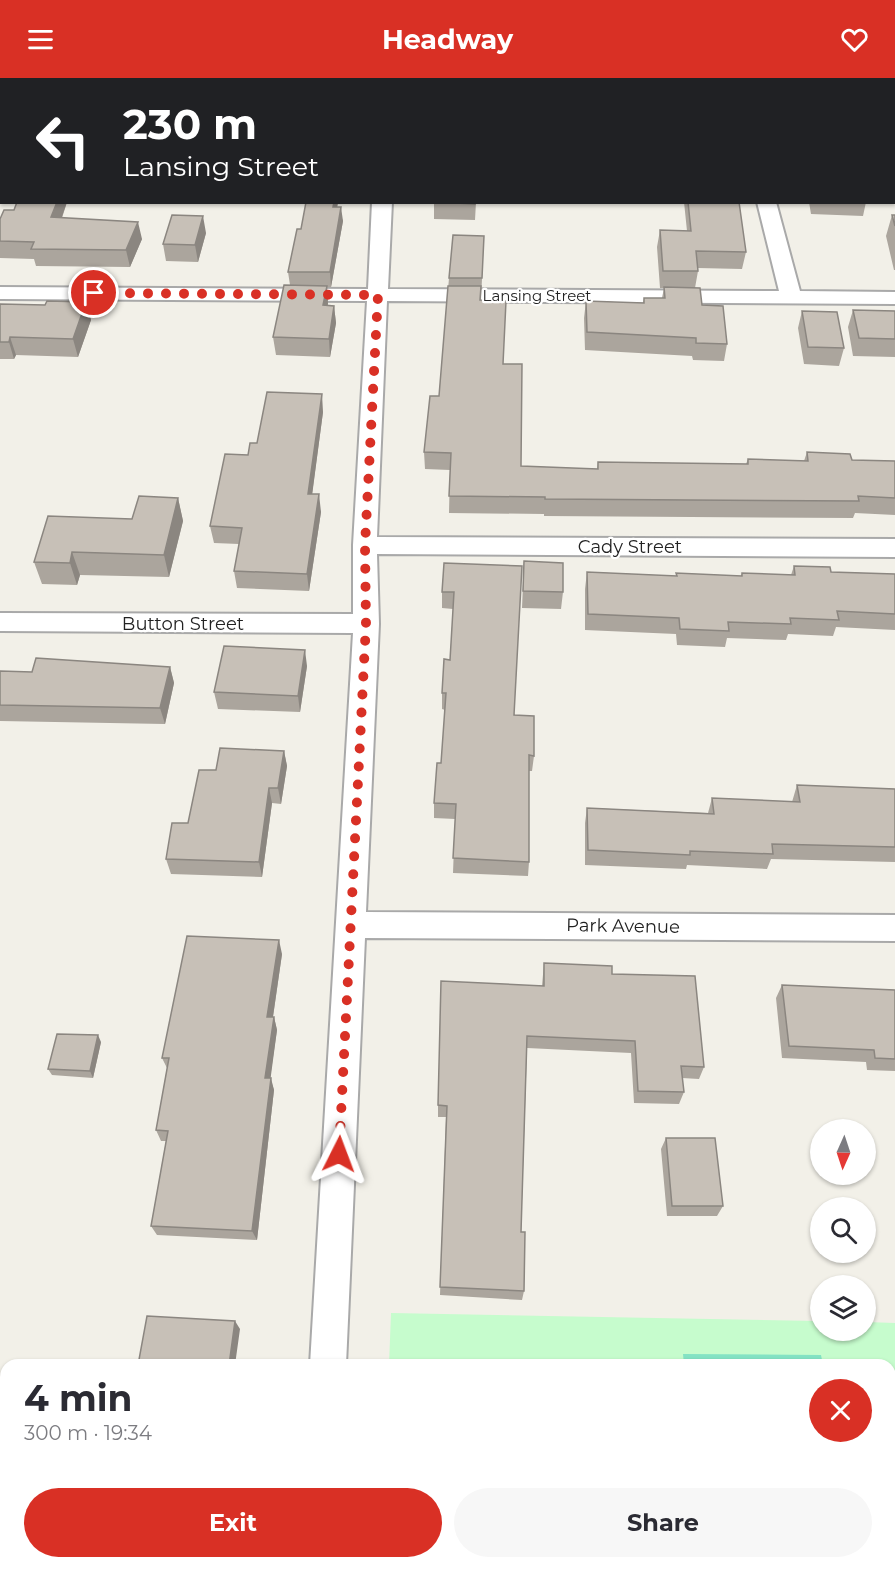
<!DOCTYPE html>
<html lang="en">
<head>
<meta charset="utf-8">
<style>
  :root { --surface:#fff; --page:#f7f7f7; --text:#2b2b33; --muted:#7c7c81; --accent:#d93025 }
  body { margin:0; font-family:Montserrat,sans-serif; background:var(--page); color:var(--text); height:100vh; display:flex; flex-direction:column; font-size:22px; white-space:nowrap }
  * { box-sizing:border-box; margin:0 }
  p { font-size:20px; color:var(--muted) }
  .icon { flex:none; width:33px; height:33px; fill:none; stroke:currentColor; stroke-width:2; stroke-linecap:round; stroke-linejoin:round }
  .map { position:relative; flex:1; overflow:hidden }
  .drawer { position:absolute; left:0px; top:1281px; width:896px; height:210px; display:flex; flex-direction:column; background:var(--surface); border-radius:18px 18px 0 0; box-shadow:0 2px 4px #0004 }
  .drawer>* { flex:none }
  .hud { position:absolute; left:0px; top:0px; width:896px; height:126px; box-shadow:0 2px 4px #0004; background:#202124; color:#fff; overflow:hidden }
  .needle { width:39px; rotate:183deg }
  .buttons { position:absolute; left:810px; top:1041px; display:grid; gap:12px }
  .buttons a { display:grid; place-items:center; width:66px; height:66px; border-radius:50%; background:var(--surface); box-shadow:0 2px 4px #0004; font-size:30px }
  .pin { position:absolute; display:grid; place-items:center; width:51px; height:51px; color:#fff; margin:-26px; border:3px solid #fff; border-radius:50%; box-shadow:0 2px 6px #0007 }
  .me { position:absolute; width:66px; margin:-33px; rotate:3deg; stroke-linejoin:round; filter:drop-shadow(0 0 4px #0008) }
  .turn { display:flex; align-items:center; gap:21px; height:126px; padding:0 24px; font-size:27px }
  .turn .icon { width:78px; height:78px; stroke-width:2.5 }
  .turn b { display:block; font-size:42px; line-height:51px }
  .round { display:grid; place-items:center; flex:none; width:63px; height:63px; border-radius:32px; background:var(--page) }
  .headline { display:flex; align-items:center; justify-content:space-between; height:102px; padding:0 24px }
  h1 { font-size:36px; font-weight:700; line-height:45px }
  .action { display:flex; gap:12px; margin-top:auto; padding:12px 24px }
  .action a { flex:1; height:69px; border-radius:36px; background:var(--accent); color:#fff; font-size:24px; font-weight:700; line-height:69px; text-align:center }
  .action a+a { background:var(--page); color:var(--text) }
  header { display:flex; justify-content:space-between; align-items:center; height:78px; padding:0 24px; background:var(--accent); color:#fff; font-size:27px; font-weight:700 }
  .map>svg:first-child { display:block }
  .park { fill:#c6fccd }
  .pitch { fill:#84e3c4 }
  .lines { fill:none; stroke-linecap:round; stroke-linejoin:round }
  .street-casing { stroke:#a9a9a9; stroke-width:4 }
  .street { fill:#fff; fill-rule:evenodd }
  .wall { fill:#aba59d }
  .shaded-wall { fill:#8b8680 }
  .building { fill:#c7c0b7; stroke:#8b8680; stroke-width:1.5 }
  .route { stroke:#d93025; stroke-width:10; stroke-dasharray:0 18 }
  .labels { text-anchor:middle; stroke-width:4.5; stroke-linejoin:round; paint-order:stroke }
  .far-street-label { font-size:15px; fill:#222; stroke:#fff }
  .street-label { font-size:18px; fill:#222; stroke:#fff }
</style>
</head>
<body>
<header><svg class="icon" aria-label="menu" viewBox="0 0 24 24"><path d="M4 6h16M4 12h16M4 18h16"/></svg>Headway<svg class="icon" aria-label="heart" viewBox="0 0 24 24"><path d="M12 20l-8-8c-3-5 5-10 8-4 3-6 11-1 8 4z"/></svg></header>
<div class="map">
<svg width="895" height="1491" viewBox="0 0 895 1491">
  <rect width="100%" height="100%" fill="#f2f0e8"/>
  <path class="park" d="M391,1235L820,1243V1252H866V1244L895,1245V1491H381V1485H890V1287H389Z"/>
  <path class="pitch" d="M683,1276L821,1277L823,1287H684Z
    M890,1361H895V1491H879L878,1485H890Z
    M703,1485H853L854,1491H704Z"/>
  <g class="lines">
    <defs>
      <path id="street" d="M12,0H30V2H12Z
        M378,0H396V2H378Z
        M726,0H744V2H726Z
        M0,49H2L0,63Z
        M372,124H392L388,211L779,213L757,124H776L800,213L895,214V226L387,223L377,459L895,461V479L377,476L379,546L366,834L895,837V863L365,860L346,1287H310L353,555L0,553V535L353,536V467L367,223L0,221V209L368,211Z
        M296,1485H336V1491H296Z"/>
    </defs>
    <use href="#street" class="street-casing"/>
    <use href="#street" class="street"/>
  </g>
  <path class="wall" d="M60,0H124L123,2H61Z
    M774,0H832V2H774Z
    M17,124H67L62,140L142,161L130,189L36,188L34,181L0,180V141L14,132Z
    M338,124L337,129L343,143L331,209H327L328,227L334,228L336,245L330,279L276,277L273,259L290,207L288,194L301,151Z
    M434,124H476L475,142L434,141Z
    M684,124H739L746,174L742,191L698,190V193L695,210L702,227L727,266L724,283L693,282L692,278L585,272L584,240L586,223L643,225L644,220H662L664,210H660L657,169L660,152L687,153Z
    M809,124H866L863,138L811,136Z
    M892,137H895V192H894L886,158Z
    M206,155L198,184L166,183L163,166Z
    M484,158L481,222L503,286L521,388L597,391L598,384L746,386L748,381L804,383L807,374L852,382L895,383V437L855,435L853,440L544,438V436L449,435L450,392L425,391L424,374L439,318L449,200Z
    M86,224L91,242L78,279L16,277L14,281H0V226L45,227Z
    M853,232L895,233V279L853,278L848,249Z
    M802,233L844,270L839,288L804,286L798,250Z
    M323,334L312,416L321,434L309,513L237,510L234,493L239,466L214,465L210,448L248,377L257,365Z
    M178,420L183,443L169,499L80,497L77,507L42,506L34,484L132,441Z
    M524,483L563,514L561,531L522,530Z
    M444,485L534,678L532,693H529V784L528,798L453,795L455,741L434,740V725L441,685L445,632L442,631V615L450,582L453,531L442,530V514Z
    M794,488L831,494L895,496V552L836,549L833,558L788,556L786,562L727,560L725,569L677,567L676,556L585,552V511L587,494L676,498V495L741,498L742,495L791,497Z
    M307,588L300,634L218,631L214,614Z
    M170,589L174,605L165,646L0,643V593L32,594Z
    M284,673L287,688L281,726L272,725L262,799L171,796L166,781L188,745L216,692Z
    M797,707L895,711V784L771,781L767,791L687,787L686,791L585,787V745L587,730L708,735L712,720L792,724Z
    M282,876L273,939H274L277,952L270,1000L274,1012L257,1162L157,1157L151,1148L166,1063H161L156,1052L167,990L162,980Z
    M544,885L612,896L704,989L699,1001L682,1000L684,1014L679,1026L634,1025L631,975L527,970L521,1154L524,1213L522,1222L440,1217L446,1039H438V1027L542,908Z
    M782,907L895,912V993L867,992L866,984L782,980L776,920Z
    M101,964L93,1000L52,997L48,991Z
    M666,1060L723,1128L717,1138H667L661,1071Z"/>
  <path class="shaded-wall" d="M114,0H124L123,2H113Z
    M57,124H67L56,156L51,139Z
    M334,124H338L335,143L333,129Z
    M341,129L343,143L331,209L330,194Z
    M203,138L206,155L198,184L195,167Z
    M138,144L142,161L130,189L126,172Z
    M327,208L328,225L325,245L323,227Z
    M86,224L91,242L78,279L73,261Z
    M334,228L336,245L330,279L329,261Z
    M10,259L16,277L14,281L9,264Z
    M322,316L323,334L310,433L308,416Z
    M319,416L321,434L309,513L307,496Z
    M178,420L183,443L169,499L164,477Z
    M72,474L80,497L77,507L70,485Z
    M305,572L307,588L300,634L298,618Z
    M170,589L174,605L165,646L160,630Z
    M284,673L287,688L281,726L278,710Z
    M269,710L272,725L262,799L259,784Z
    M279,862L282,876L271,952L267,939Z
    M274,939L277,952L269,1012L265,1000Z
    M98,957L101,964L93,1000L90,993Z
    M271,1000L274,1012L257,1162L252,1153Z
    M235,1243L240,1251L235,1287H229Z"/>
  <path class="building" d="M85,0H114L113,2H84Z
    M284,0H346V2H283Z
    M446,0H489V2H445Z
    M664,0H710V2H665Z
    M784,0H832V2H784Z
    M17,124H57L51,139L138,144L126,172L31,171L34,164L0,163V141L4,132H14Z
    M306,124H334L333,129H341L330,194H288L297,151H301Z
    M435,124H475V126Z
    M688,124H739L746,174L696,173L698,193H663L660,152L691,153Z
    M172,137L203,138L195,167L163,166Z
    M892,137H895V148Z
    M453,157L484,158L482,200H449Z
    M284,207L327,208L323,227L334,228L329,261L273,259Z
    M448,208H481L480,222L506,223L503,286H522L521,388L598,391V384L748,386V381L808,383L807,374L850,376L852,382L895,383V420L858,418L859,423L545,421V419L449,418L451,375L424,374L430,318H439Z
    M664,209L700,210L702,227L723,228L727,266L696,265V260L587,254L586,223L644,225V220H665Z
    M47,223L86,224L73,261L10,259L9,264H0V226L45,227Z
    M853,232L895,233V261L859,260Z
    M802,233L837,234L844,270L808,269Z
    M267,314L322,316L308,416H319L307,496L234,493L242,450L210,448L225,376L248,377L250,365H257Z
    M139,418L178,420L164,477L72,474L70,485L34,484L48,438L132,441Z
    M524,483L563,485V514L523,513Z
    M444,485L522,488L514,637L534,638V678L529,677V784L453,780L456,726L434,725L437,685H441L446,615H442L444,581L450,582L454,514H442Z
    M794,488L830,489L831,494L895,496V536L837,533L839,542L790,540L791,546L728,544L729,553L680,551L679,540L588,536L587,494L677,498L676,495L742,498V495L795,497Z
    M224,568L305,572L298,618L214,614Z
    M36,580L170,589L160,630L0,627V593L32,594Z
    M220,670L284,673L278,710H269L259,784L166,781L172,745H188L199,692H216Z
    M797,707L895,711V769L772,766L773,776L690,773V777L588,772L587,730L714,736L712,720L800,724Z
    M187,858L279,862L267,939H274L265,1000H271L252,1153L151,1148L168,1053L156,1052L169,980H162Z
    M544,885L612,888V896L695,898L704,989L681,988L684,1014L638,1013L635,963L527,958L521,1154H525L524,1213L440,1209L447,1028L438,1027L441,903L544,908Z
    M782,907L895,912V981L875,980L874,972L789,968Z
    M57,956L98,957L90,993L48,991Z
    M666,1060H715L723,1128H672Z
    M147,1238L235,1243L229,1287H138Z"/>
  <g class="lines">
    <path class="route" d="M94,215L378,217L365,467L366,546L339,1076"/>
  </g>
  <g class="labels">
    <g class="far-street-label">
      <text x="537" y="223">Lansing Street</text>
    </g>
    <g class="street-label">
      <text x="630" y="475">Cady Street</text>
      <text x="183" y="552">Button Street</text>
      <text transform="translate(623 848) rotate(1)" y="6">Park Avenue</text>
    </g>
  </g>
</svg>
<div class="buttons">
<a><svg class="needle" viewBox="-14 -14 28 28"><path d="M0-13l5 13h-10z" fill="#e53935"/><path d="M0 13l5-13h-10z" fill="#7c7c81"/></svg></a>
<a><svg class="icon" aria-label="search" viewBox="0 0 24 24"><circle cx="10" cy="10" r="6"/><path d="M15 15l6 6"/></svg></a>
<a><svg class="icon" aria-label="layers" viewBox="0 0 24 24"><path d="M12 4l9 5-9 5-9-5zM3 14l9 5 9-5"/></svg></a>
</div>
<div class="pin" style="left:94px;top:215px;background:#d93025"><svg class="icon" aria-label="arrive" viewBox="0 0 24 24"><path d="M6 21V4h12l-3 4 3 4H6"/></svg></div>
<svg class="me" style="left:339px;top:1076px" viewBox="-20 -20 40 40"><path d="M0-17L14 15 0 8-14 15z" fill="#d93025" stroke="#fff" stroke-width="4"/></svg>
<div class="hud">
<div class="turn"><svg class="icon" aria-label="left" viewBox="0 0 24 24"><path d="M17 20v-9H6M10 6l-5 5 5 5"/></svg><div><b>230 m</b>Lansing Street</div></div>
</div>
<section class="drawer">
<div class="headline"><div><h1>4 min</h1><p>300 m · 19:34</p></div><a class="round" style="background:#d93025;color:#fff"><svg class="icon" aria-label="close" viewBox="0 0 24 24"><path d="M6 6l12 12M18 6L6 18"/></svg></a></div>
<div class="action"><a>Exit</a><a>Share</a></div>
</section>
</div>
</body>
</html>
